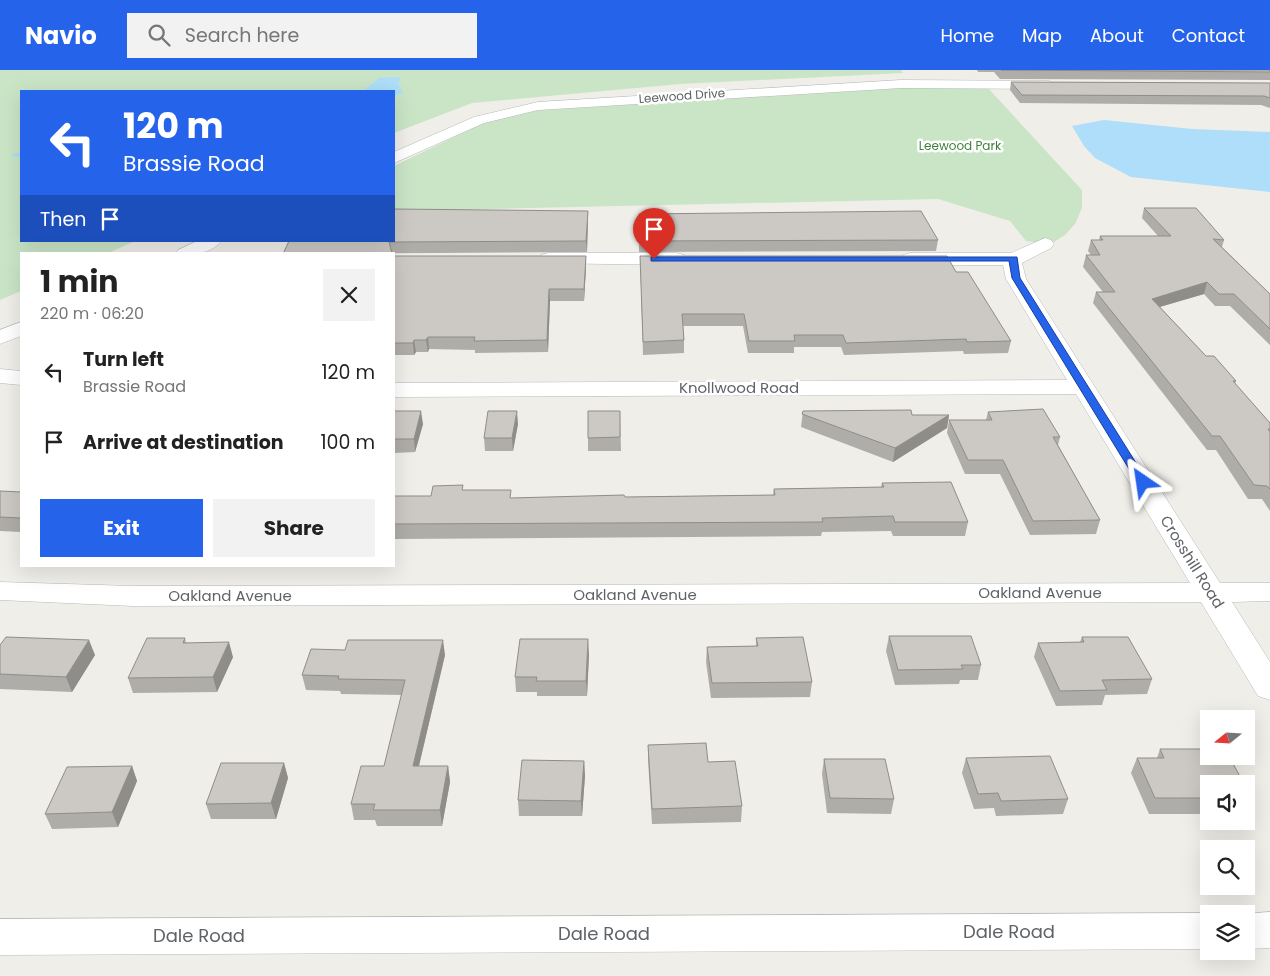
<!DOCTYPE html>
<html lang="en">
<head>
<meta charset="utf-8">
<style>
  :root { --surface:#fff; --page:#f2f2f2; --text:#222; --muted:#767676; --accent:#2563eb }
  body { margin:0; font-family:Poppins,sans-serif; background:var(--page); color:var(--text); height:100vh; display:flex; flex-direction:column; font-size:19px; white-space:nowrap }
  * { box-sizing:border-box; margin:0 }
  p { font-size:16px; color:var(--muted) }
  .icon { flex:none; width:28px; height:28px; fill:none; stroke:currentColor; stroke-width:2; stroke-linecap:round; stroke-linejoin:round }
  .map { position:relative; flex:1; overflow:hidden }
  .details { position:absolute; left:20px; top:182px; width:375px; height:315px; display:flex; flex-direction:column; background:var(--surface); border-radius:0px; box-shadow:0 5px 20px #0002 }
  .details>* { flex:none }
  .banner { position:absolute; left:20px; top:20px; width:375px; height:152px; border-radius:0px; box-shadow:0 5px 20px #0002; background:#2563eb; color:#fff; overflow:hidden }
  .needle { width:32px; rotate:252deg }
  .tools { position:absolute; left:1200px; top:640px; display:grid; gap:10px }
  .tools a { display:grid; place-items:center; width:55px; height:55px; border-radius:0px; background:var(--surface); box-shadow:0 5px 20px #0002; font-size:25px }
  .pin { position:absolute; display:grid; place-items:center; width:42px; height:42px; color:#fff; margin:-51px -21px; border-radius:50% 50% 50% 0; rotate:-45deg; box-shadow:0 0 5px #0007 }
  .pin .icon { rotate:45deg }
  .me { position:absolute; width:55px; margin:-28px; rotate:328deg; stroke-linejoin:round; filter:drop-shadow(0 0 4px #0008) }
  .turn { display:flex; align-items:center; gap:18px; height:105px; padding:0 20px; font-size:22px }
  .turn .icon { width:65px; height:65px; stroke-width:2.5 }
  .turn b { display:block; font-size:35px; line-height:42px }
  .then { display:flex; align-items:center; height:48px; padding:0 20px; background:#0003; gap:10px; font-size:19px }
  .round { display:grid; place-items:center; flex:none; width:52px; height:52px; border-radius:0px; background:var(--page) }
  .summary { display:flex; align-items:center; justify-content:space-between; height:85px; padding:0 20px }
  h1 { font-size:30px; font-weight:700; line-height:38px }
  .cta { display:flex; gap:10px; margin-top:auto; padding:10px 20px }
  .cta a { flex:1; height:58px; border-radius:0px; background:var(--accent); color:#fff; font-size:20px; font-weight:700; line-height:58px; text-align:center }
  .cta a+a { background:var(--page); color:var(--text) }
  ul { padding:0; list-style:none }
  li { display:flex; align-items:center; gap:15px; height:70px; padding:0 20px }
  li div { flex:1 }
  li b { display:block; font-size:19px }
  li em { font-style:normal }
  header { display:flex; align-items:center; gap:30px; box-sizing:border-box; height:70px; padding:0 25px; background:var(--accent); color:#fff }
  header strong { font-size:24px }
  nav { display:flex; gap:28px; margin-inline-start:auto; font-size:18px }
  .search { width:350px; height:45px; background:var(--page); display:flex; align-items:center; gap:12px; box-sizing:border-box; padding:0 18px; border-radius:0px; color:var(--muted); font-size:19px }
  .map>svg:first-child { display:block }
  .green { fill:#c9e5c6 }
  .water { fill:#aedef9 }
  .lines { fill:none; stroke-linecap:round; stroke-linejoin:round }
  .stream { fill:#aedef9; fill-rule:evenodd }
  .minor-casing { stroke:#b5b8bb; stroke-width:1 }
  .minor { fill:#fff; fill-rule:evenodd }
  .wall { fill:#afada9 }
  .shaded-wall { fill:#8f8d89 }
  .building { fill:#ccc9c4; stroke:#8f8d89 }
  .route { fill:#2563eb; stroke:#184099 }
  .labels { text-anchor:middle; stroke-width:5; stroke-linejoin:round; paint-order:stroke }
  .far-street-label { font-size:12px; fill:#5f6367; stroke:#fff }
  .far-park-label { font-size:12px; fill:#3d823b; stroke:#fff }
  .street-label { font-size:15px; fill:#5f6367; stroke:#fff }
  .near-street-label { font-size:18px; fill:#5f6367; stroke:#fff }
</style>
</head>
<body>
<header>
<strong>Navio</strong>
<div class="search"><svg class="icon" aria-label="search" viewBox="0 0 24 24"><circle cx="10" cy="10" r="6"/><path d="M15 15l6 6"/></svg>Search here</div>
<nav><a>Home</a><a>Map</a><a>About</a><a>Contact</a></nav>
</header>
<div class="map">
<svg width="1270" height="906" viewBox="0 0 1270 906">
  <rect width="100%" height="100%" fill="#f0eee8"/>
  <path class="green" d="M0,0H901L903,3L680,14L472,33L394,63V21H21V171H135L106,184H21V221L0,230Z
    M910,17L988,18L1082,120V138L1075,154L1065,165L1051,174L1026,171L1010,151L938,129L394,141V96L481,54L528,41Z"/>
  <path class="water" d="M394,7L401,8L398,13L403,23L394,26V21H363L379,8Z
    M1104,50L1192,59L1270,62V122L1131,107L1095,88L1084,76L1072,56Z"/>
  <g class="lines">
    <path class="stream" d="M21,82V86L14,87L11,85Z"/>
    <defs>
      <path id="minor" d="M901,10L1049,11L1056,15L1049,19L901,18L538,40L484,53L394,93V82L474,47L538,32Z
        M1045,168L1051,170L1054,174L1051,178L1022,193L1026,209L1220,513H1270V531L1232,532L1270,592V630L1258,626L1201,532L133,536L0,530V512L133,516L1190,513L1076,324L394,327V313L1067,310L1006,209L1003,195H910L903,193L901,189L903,185L910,183H1011Z
        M197,171H221C211,185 191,184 176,184L178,180Z
        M548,183H677L684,185L686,189L684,193L677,195L541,193L539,189L541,185Z
        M21,252V266L0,274V260Z
        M0,299L21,301V315L0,313Z
        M1270,842V878L1246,879V844H1244Z
        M1209,843V879L0,885V849Z"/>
    </defs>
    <use href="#minor" class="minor-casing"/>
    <use href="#minor" class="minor"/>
  </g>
  <path class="wall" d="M977,0H1270V10L1000,9L994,2H978Z
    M1011,12L1270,13V38L1261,35L1020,33L1010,20Z
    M1144,138L1224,170L1222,177L1270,224V275L1230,236H1215L1204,224L1160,237L1206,286L1236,311L1235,314L1270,353V441L1262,429H1248L1216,380H1207L1093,233L1096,222H1103L1083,197L1086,185H1091L1088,181L1091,170H1099L1100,166H1158L1142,148Z
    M588,141L587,182L283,184Z
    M639,154L938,170L936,181L639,182Z
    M394,186H586V197L584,231H550L548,282L475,283V280L429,279L428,282H416L414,285H394Z
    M640,186L956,202L1011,271L1008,283L964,284L963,281L844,285L841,277H794V283H748L743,256H683L684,270V283L643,285Z
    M394,341L423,354L415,382L394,383Z
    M588,341H620L621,381H588Z
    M803,341L912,345H949L947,358L893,392L801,357Z
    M988,342L1060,367L1058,375L1100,450L1096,464L1030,465L1000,404H965L947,363L949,350H986Z
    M518,354L513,381H485L484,368Z
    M882,413L968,452L965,466H893L891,461L822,462L821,466L394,469V426H431L463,420L511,428L625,427L773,425L774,419L881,417Z
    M0,421L21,422V462L0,461Z
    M889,566L981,595L978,610H960L959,614L895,615L886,581Z
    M1082,567L1152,609L1147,624L1105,625L1102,635L1056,636L1034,587L1038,573L1080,572Z
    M185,568L186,573L233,587L217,622L133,623L128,608Z
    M756,568L812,612L810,627L711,628L706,592L707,577L756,576Z
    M0,575L95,585L72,622L0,619Z
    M589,584L587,626H537V622H516L515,607Z
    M445,585L419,696H448L450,712L442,756H377L375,750H354L351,734L384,696L402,625L341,624L340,621L306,620L302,605Z
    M648,675L708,692L742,736L741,752L652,754L648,690Z
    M1160,679L1209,714V744H1149L1131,703L1137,688H1157Z
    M966,688L1068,729L1063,744L996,746L994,738L974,739L962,703Z
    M824,689L894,729L891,744L827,743L822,704Z
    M584,691L585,706L582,746H519L518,730Z
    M284,693L288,708L276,749H211L206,734Z
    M132,696L137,711L118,757L52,759L45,744Z
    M1246,718L1252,728L1246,741Z"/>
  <path class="shaded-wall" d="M588,141V151L587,182L586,171Z
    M586,186V197L584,231V219Z
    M1207,212L1204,224L1149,240L1152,229Z
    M549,219L550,231L548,282L547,270Z
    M428,267L429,279L428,282L426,270Z
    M414,270L416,282L414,285L413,273Z
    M421,341L423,354L415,382L414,369Z
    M517,341L518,354L513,381L512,368Z
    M949,345L947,358L893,392L895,378Z
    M588,569L589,584L587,626L586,611Z
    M89,570L95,585L72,622L66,607Z
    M443,570L445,585L415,712L413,696Z
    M229,572L233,587L217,622L213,607Z
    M584,691L585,706L582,746L581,731Z
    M284,693L288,708L276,749L271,733Z
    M132,696L137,711L118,757L112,742Z
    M448,696L450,712L442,756L440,740Z"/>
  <path class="building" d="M1001,0H1270V2Z
    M1011,12L1270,13V28L1264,26L1022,25Z
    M1144,138H1196L1224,170L1213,169L1270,224V259L1234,224H1219L1207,212L1152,229L1206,286H1214L1236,311H1233L1270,353V359H1268L1270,362V419L1267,416L1254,415L1220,366H1212L1096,222H1115L1086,185H1100L1091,170H1103L1100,166H1171Z
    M394,139L588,141L586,171L389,172L392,184H283L289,171H394Z
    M921,141L938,170L639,171V144Z
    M394,186H586L584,219H549L547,270L474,271L475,267H428L426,270H414L413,273H394Z
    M640,186H947L956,202H968L1011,271L967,272L966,269L846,273L843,265H794L795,271H749L744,244H682L684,270L643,272Z
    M1043,339L1060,367H1053L1100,450L1033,451L1003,390H968L949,350H992L988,342Z
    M911,340L912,345H949L895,378L802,344L803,341Z
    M394,341H421L414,369H394Z
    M488,341H517L512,368H484Z
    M588,341H620V367L588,368Z
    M951,412L968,452H895L893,446L822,448L823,452L394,454V426H431L433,416L463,415L462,420H511L510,428L624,425L625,427L775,425L774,419L884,417L882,413Z
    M0,421L21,422V448L0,447Z
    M889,566H971L981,595H961L963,599L898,600Z
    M6,567L89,570L66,607L0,604V575Z
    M803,567L812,612L712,613L707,577L758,576L756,568Z
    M1082,567H1128L1152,609L1102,610L1107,620L1060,621L1038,573L1084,572Z
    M147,568H185L183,573L229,572L213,607L128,608Z
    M520,569H588L586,611H536L537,607H515Z
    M348,570H443L413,696H448L440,740H373L375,734H351L361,696H384L405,610L338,609L339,606L302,605L311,579L345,580Z
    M706,673L708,692L735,691L742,736L652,739L648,675Z
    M1160,679H1209V686H1229L1244,714H1209V728H1155L1137,688H1164Z
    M1050,686L1068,729L1001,731L998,723L978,724L966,688Z
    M824,689H885L894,729L830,728Z
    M522,690L584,691L581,731L518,730Z
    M221,693H284L271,733L206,734Z
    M132,696L112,742L45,744L67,697Z
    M1246,718L1252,728H1246Z"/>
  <path class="route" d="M654,187H1017L1020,208L1148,412L1143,415L1137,412L1012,208L1009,191H651V187Z"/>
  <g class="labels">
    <g class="far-street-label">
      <text transform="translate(682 26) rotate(-4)" y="4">Leewood Drive</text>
    </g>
    <g class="far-park-label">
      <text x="960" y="80">Leewood Park</text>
    </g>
    <g class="street-label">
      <text x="739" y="323">Knollwood Road</text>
      <text transform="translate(1192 492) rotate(58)" y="5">Crosshill Road</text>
      <text x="1040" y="528">Oakland Avenue</text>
      <text x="635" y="530">Oakland Avenue</text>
      <text x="230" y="531">Oakland Avenue</text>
    </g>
    <g class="near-street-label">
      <text x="1009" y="868">Dale Road</text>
      <text x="604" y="870">Dale Road</text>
      <text x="199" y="872">Dale Road</text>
    </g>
  </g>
</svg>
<div class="tools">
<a><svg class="needle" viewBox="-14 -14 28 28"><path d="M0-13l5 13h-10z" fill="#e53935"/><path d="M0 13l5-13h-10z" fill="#767676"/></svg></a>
<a><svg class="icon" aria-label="sound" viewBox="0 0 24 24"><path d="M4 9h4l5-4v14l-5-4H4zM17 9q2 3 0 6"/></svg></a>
<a><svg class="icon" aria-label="search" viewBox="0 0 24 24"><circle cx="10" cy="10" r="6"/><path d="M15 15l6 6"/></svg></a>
<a><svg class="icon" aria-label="layers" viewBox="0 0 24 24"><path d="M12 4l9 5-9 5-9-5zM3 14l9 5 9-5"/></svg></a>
</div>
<div class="pin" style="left:654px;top:189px;background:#d93025"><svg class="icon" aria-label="arrive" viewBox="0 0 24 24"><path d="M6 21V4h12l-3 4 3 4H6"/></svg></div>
<svg class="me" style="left:1143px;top:412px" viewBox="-20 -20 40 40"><path d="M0-17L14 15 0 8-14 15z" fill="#2563eb" stroke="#fff" stroke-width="4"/></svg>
<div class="banner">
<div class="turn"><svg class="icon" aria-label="left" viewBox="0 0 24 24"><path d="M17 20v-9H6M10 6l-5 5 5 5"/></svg><div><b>120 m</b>Brassie Road</div></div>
<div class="then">Then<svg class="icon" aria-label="arrive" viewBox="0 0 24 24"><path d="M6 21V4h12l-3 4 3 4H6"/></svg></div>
</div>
<section class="details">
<div class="summary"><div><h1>1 min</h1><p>220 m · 06:20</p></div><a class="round"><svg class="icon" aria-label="close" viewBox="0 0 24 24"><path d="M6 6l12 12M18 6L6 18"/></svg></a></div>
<ul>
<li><svg class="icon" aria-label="left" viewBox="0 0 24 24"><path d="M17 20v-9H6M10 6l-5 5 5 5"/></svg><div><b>Turn left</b><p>Brassie Road</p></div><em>120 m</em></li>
<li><svg class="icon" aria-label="arrive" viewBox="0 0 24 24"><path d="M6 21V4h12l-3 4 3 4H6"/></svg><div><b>Arrive at destination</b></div><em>100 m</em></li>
</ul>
<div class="cta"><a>Exit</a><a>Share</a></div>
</section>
</div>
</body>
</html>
